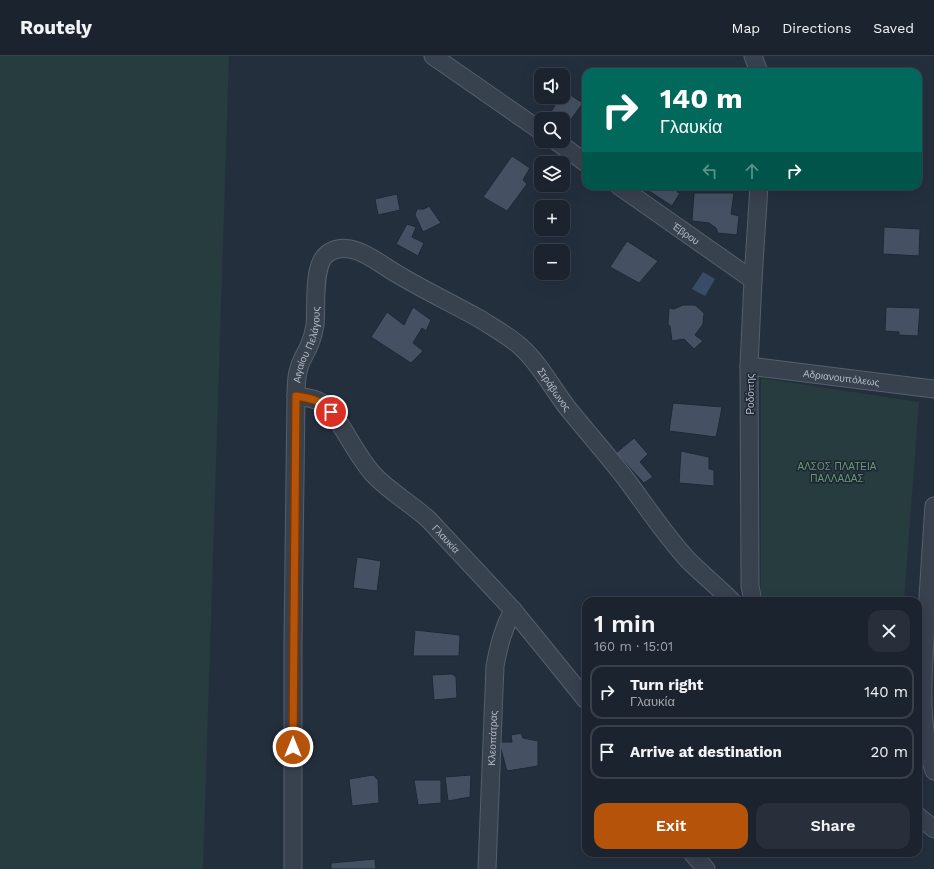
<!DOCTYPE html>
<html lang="en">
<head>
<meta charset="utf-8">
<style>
  :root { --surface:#1b232e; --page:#282f3a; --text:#f1f3f6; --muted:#a0a4aa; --line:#39404a; --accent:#b45309 }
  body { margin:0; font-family:"Work Sans",sans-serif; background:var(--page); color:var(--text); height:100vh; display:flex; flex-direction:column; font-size:15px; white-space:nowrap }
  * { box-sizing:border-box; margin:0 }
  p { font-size:13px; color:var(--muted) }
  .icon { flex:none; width:22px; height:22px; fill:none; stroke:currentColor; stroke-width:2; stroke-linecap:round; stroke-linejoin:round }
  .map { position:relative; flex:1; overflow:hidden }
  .details { position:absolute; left:582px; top:541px; width:340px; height:260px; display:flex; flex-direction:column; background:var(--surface); border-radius:12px; box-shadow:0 4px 16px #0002,0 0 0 1px var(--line) }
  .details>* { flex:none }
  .hud { position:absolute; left:582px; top:12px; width:340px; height:122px; border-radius:12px; box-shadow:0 4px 16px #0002,0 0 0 1px var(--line); background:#00695c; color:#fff; overflow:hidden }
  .tools { position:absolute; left:534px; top:12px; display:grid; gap:8px }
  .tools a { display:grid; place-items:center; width:36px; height:36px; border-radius:8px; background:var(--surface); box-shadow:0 4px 16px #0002,0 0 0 1px var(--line); font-size:20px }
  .pin { position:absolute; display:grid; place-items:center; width:34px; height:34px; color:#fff; margin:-17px; border:2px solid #fff; border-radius:50%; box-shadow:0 1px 4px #0007 }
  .me { position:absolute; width:44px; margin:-22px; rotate:0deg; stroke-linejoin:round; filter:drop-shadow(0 0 3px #0008) }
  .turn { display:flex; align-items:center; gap:14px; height:84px; padding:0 12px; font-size:18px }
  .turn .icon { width:52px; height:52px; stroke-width:2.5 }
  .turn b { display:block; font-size:28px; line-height:34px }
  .lanes { display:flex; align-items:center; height:38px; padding:0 12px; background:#0003; justify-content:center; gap:20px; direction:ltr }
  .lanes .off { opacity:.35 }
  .round { display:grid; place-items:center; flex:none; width:42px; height:42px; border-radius:12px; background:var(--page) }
  .headline { display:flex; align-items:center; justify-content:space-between; height:68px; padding:0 12px }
  h1 { font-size:24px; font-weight:600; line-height:30px }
  .cta { display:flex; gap:8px; margin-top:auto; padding:8px 12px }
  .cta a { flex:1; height:46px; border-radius:12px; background:var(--accent); color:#fff; font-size:16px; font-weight:600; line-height:46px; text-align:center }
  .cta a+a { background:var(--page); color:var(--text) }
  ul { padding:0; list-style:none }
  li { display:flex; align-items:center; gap:12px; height:54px; margin:0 8px 6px; padding:0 4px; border:2px solid var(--line); border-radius:12px }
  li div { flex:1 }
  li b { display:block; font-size:15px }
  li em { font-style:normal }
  header { display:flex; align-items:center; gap:24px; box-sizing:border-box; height:56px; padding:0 20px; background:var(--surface); border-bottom:1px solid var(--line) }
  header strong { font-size:19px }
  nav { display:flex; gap:22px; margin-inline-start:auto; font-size:14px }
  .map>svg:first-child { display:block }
  .green { fill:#263c3f }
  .water { fill:#394c67 }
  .building { fill:#455162; stroke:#1f2835 }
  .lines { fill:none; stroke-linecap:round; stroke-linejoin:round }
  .minor-casing { stroke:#565f6c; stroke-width:19 }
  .minor { stroke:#38414e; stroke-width:17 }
  .route-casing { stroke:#753606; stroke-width:10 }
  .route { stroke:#b45309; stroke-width:7 }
  .labels { text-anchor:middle; stroke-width:3; stroke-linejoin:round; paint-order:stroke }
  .street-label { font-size:10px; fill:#b4bcc9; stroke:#1d2633 }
  .park-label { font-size:10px; fill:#6b9a76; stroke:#1d2633 }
</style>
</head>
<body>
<header>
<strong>Routely</strong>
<nav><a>Map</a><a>Directions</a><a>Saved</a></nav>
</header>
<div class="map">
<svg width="934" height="813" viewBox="0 0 934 813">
  <rect width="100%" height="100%" fill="#242f3e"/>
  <path class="green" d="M0,0H229L203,813H0Z
    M761,322L919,346L904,545H765L761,536Z"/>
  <path class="water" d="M703,216L715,223L705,240L692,233Z"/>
  <path class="building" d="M564,35L583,47L567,69L563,67V63H556L549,59L560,41H563Z
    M512,100L530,112L523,124L527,128L507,155L483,141Z
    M647,130H681L677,136L680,137L672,150L646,133Z
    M694,137H734L731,158L739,160L737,179L718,177L716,172L709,167L692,165Z
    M397,138L400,154L378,159L375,143Z
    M429,150L441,167L423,176L415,159L417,153H424Z
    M407,168L416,171L412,181L424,187L418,200L396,188Z
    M884,171L920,173L919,200L883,198Z
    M627,185L658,205L639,227L610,211Z
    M683,249H695L704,257L703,268L695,279L703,285L694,293L684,283L672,285L670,270L668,269L669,252L674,253Z
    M413,251L431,264L426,275L422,272L413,287L423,295L411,307L371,281L387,256L404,269Z
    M886,251L920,252L918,280L899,279V276L885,275Z
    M673,347L722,351L718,372L716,381L669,375Z
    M634,382L648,398L640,406L653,421L644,427L616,397Z
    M681,395L709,401V413L714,414V430L679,427Z
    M357,501L381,505L377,535L353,532Z
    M415,574L460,579L459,600H413Z
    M452,618L456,621L457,642L434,644L432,619Z
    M521,677L523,682L538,685V710L507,715L499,686H512L511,679Z
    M373,719L378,724L379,747L352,750L349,723Z
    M471,719L470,741L448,745L445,721Z
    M414,724H441V747L418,749Z
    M375,803L376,813H331V807Z"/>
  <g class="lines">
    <defs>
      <g id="minor">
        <path d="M433,0L541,75"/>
        <path d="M753,0L759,16"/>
        <path d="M556,85L586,107"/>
        <path id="s1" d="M619,130L753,224"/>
        <path id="s2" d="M749,310L934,333"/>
        <path id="s3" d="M296,340C304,341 315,342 322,347C332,353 337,364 343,373C353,389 362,406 374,419C390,436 412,448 429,464L513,554L544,592L586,644"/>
        <path d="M934,450C931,490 929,530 926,569C923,619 918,667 934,715"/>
        <path d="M753,545L750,530V522L749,310L753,224L759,130"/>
        <path d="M918,760L934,773"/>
        <path d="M692,797L706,813"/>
        <path id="s4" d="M293,813V584L296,340C296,331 296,321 299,312C301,304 306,297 309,290C312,283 314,276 315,269C317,252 312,209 327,198C350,181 378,207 397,218C424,234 453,248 480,263C494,272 509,280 521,291C541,309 553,334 570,355C589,378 608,400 626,423C646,450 665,479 688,504C702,518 718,531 732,545"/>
        <path id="s5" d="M487,813L495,610C499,589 503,573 513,554"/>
      </g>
    </defs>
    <use href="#minor" class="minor-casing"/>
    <use href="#minor" class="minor"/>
  </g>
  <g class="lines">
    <defs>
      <path id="route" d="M293,691L296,340C311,343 320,343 331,356"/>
    </defs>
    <use href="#route" class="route-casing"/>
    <use href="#route" class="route"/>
  </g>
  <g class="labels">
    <g class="street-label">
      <text dy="4" stroke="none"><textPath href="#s1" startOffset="82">Έβρου</textPath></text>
      <text dy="4" stroke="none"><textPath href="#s4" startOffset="526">Αιγαίου Πελάγους</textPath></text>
      <text dy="4" stroke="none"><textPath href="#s2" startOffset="93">Αδριανουπόλεως</textPath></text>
      <text dy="4" stroke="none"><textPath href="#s4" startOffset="897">Στράβωνος</textPath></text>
      <text transform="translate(750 338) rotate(-90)" y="4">Ροδόπης</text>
      <text dy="4" stroke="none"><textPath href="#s3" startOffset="213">Γλαυκία</textPath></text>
      <text dy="4" stroke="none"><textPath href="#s5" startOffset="131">Κλεοπάτρας</textPath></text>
    </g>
    <g class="park-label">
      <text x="837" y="414">ΑΛΣΟΣ ΠΛΑΤΕΙΑ<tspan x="837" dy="12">ΠΑΛΛΑΔΑΣ</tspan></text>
    </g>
  </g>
</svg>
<div class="tools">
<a><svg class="icon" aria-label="sound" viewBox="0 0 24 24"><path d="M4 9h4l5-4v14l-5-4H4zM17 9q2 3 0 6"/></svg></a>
<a><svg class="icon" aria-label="search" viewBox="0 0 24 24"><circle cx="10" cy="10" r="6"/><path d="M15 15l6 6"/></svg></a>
<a><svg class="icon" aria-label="layers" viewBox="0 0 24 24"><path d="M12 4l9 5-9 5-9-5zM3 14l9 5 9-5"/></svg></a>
<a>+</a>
<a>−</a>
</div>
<div class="pin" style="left:331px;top:356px;background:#d93025"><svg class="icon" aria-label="arrive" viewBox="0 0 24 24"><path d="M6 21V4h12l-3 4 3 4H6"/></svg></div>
<svg class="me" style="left:293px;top:691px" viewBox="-20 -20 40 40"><circle r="17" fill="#b45309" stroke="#fff" stroke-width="3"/><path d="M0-11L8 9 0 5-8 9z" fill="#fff"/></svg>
<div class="hud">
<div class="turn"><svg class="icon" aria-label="right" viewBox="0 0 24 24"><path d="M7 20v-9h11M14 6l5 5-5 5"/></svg><div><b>140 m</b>Γλαυκία</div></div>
<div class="lanes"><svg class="icon off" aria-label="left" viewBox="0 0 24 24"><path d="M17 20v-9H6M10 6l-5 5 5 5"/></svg><svg class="icon off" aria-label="ahead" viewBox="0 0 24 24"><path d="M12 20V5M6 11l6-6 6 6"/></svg><svg class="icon" aria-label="right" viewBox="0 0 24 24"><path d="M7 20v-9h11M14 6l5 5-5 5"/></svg></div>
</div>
<section class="details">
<div class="headline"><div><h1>1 min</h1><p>160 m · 15:01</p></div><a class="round"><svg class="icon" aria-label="close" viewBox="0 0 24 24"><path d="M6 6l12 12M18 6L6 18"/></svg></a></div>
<ul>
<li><svg class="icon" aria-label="right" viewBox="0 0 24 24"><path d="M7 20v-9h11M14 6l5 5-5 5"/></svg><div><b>Turn right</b><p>Γλαυκία</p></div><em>140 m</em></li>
<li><svg class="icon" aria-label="arrive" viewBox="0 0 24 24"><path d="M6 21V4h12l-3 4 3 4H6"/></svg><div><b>Arrive at destination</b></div><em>20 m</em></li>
</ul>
<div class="cta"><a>Exit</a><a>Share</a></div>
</section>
</div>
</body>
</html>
